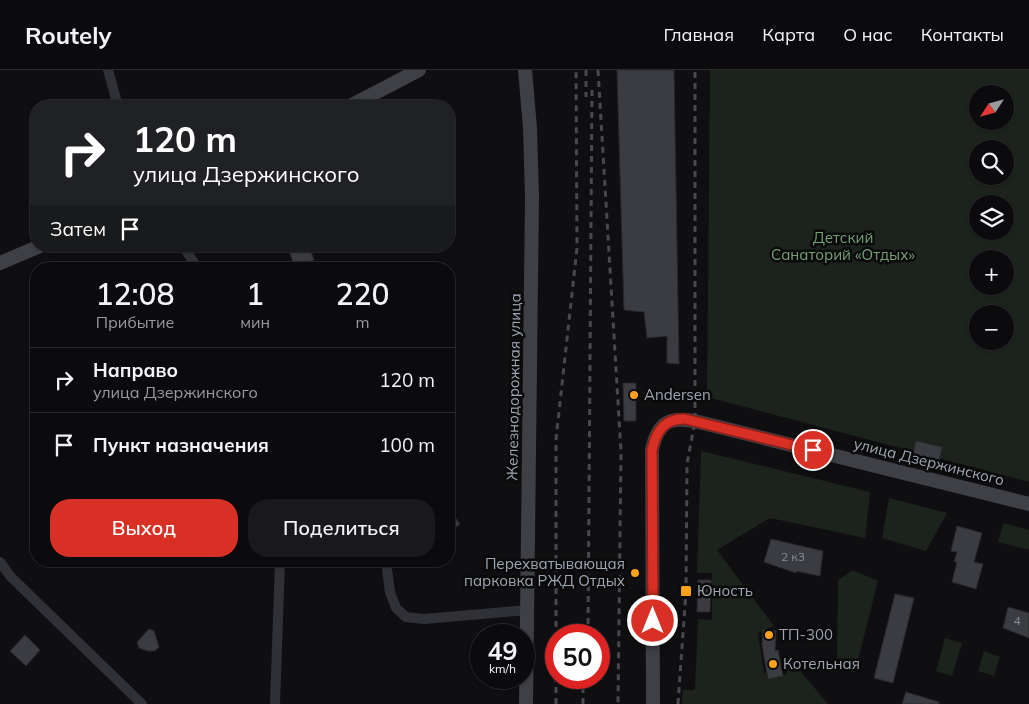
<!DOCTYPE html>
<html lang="ru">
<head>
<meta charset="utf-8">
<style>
  :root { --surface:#0b0b0d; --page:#19191b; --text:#f1f3f6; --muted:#9a9b9d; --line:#2b2b2e; --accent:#d93025 }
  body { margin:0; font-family:Mulish,sans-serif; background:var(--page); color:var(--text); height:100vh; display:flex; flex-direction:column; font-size:19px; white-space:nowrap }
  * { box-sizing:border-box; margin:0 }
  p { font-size:16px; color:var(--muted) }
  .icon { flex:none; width:28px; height:28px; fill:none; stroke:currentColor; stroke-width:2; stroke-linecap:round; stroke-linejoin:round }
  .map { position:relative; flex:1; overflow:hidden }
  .panel { position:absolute; left:30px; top:192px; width:425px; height:305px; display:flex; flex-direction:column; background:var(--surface); border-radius:20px; box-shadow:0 1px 4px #0004,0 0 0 1px var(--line) }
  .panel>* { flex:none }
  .hud { position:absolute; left:30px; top:30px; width:425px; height:152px; border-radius:20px; box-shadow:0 1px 4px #0004,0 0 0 1px var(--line); background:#202124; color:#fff; overflow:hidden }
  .needle { width:32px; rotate:234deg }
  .fabs { position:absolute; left:969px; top:15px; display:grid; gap:10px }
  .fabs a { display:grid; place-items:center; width:45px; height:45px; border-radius:50%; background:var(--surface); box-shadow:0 1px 4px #0004,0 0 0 1px var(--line); font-size:25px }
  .speed { position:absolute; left:470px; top:554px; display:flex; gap:10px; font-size:25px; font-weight:700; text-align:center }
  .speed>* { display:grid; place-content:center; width:65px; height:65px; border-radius:50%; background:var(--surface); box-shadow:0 1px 4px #0004,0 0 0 1px var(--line); line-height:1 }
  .speed small { font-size:12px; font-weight:400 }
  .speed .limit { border:8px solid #d22; background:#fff; color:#111 }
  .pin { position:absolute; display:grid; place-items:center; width:42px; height:42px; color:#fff; margin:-21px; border:2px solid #fff; border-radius:50%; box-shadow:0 1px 5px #0007 }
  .me { position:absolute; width:55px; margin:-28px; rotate:0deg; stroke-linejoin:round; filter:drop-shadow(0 0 4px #0008) }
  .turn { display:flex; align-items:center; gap:18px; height:105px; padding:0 20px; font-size:22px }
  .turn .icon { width:65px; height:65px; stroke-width:2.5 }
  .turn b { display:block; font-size:35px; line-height:42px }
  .then { display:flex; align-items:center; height:48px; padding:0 20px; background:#0003; gap:10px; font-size:19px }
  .eta { display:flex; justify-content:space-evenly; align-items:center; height:85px; text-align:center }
  .eta b { font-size:30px; font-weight:600; line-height:35px }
  .primary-button { display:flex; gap:10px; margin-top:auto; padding:10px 20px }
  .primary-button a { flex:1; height:58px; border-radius:20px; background:var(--accent); color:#fff; font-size:20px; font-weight:600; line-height:58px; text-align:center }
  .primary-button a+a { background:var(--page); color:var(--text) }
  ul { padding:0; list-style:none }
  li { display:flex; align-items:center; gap:15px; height:65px; padding:0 20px; border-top:1px solid var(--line) }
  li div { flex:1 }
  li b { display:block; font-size:19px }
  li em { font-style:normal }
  header { display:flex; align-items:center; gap:30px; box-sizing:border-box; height:70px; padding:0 25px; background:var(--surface); border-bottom:1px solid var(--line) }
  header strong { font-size:24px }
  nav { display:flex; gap:28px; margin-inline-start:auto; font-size:18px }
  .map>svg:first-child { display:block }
  .green { fill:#1b231c; fill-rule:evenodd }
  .building { fill:#3b3c41; stroke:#29292d }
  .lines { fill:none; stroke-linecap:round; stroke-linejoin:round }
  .street { stroke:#303136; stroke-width:10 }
  .secondary { stroke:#3e4046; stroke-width:14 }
  .rail { stroke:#47494f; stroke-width:3; stroke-dasharray:6 5; stroke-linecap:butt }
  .route-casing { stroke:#8d1f18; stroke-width:12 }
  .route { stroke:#d93025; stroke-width:9 }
  .poi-dot { fill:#ffa219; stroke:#0a0a0b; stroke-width:2 }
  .labels { text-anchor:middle; stroke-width:5; stroke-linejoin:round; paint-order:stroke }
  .number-label { font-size:12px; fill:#868c96 }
  .park-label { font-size:15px; fill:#74a074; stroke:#0a0a0b }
  .street-label { font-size:15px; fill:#9fa6b3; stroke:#0a0a0b }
  .poi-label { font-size:15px; fill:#9fa6b3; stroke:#0a0a0b; text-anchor:start }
</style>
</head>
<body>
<header>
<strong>Routely</strong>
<nav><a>Главная</a><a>Карта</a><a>О нас</a><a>Контакты</a></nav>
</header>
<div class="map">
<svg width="1029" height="634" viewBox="0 0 1029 634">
  <rect width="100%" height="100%" fill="#0f0f11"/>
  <path class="green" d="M710,0H1029V412L707,327ZM978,24H1005V51H978ZM978,79H1005V106H978ZM978,134H1005V161H978ZM978,189H1005V216H978ZM978,244H1005V271H978Z
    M701,381L870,422L865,468L770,448L717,480L774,556L758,563L764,603L786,605L791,590L828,634H682L683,620H695L698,549L712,550V503H697Z
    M889,428L947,443L926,481L882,468Z
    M1003,453L1029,460V480L998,472Z
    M853,500L878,511L855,602L837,590L838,510Z
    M945,568L962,573L952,606L936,601Z
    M984,581L1000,587L994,606L978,601Z"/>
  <path class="building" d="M617,0H674L679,294L667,293V266L647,268L644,242L624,240Z
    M287,176H309L314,190L295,197Z
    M623,313H636V351H624Z
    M916,371L942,377L938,395L912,389Z
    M449,439L460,454L449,463Z
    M957,456L982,463L974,492L983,494L976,519L952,512L957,492H954L957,482L951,481Z
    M771,469L823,481L820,506L796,501V503L764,492Z
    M698,510H711L710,542H697Z
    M895,524L914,528L893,613L874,608Z
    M1008,537L1029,543V568L1003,558Z
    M149,559L154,561L156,567L159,577L155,581H148L139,578L137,572Z
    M763,560L776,561L775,581L778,580L783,606L768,609L762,575Z
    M25,565L40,580L26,596L10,581Z
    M906,622L939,632V634H902Z"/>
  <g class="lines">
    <path class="street" d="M108,0L118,36
      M183,176L198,199
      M386,491L390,522L396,538L406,547L424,549L527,540
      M0,492L11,507L142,634
      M275,634L280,491"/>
    <path class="secondary" d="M525,0L530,58L532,127L526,634
      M350,36L419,0
      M0,193L40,176
      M653,634L652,380C659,344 678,347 707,354L1029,434"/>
    <path class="rail" d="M586,0V27
      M598,0L621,382L618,634
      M588,565L592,18
      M556,634V369L577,178L576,0
      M583,634V608
      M678,634L686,521L687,394L695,351V0"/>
  </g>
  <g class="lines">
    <defs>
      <path id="route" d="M653,551L652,380C656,361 665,348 685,349L813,380"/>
    </defs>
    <use href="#route" class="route-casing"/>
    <use href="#route" class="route"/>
  </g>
  <g class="poi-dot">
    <circle cx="634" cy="325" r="5"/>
    <circle cx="635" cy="503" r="5"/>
    <rect x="680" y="515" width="12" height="12" rx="2.5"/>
    <circle cx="769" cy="565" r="5"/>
    <circle cx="773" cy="594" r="5"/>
  </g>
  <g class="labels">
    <g class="number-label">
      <text x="793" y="491">2 к3</text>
      <text x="1017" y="555">4</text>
    </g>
    <g class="park-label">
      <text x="843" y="173">Детский<tspan x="843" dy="17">Санаторий «Отдых»</tspan></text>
    </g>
    <g class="street-label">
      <text transform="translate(514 317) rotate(-89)" y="5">Железнодорожная улица</text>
      <text transform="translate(929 392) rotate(14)" y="5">улица Дзержинского</text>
    </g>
    <g class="poi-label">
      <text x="644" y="330">Andersen</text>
      <text x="625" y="499" text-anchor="end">Перехватывающая<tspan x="625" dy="17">парковка РЖД Отдых</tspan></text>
      <text x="697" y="526">Юность</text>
      <text x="779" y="570">ТП-300</text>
      <text x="783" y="599">Котельная</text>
    </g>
  </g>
</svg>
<div class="fabs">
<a><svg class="needle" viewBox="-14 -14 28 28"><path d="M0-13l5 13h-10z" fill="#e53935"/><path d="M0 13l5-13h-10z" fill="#9a9b9d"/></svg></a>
<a><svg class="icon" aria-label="search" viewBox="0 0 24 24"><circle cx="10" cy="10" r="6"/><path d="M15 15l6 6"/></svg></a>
<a><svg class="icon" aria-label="layers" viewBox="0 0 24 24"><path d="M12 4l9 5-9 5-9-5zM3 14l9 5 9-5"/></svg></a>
<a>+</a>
<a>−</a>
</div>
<div class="speed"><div>49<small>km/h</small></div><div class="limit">50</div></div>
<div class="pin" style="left:813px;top:380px;background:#d93025"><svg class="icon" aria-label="arrive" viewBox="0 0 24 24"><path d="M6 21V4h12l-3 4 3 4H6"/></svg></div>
<svg class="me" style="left:653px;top:551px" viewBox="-20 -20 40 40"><circle r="17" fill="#d93025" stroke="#fff" stroke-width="3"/><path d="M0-11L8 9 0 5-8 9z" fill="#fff"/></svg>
<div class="hud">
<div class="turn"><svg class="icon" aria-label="right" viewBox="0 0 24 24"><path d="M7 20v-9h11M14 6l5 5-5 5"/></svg><div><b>120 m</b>улица Дзержинского</div></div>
<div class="then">Затем<svg class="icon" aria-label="arrive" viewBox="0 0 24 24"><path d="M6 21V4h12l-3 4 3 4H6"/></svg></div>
</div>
<section class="panel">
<div class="eta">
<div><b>12:08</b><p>Прибытие</p></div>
<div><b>1</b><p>мин</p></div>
<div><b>220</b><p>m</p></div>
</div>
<ul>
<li><svg class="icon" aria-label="right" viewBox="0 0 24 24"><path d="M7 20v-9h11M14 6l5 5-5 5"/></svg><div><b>Направо</b><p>улица Дзержинского</p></div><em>120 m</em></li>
<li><svg class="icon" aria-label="arrive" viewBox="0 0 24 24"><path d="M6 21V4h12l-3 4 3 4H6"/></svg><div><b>Пункт назначения</b></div><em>100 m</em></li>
</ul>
<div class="primary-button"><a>Выход</a><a>Поделиться</a></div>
</section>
</div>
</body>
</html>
